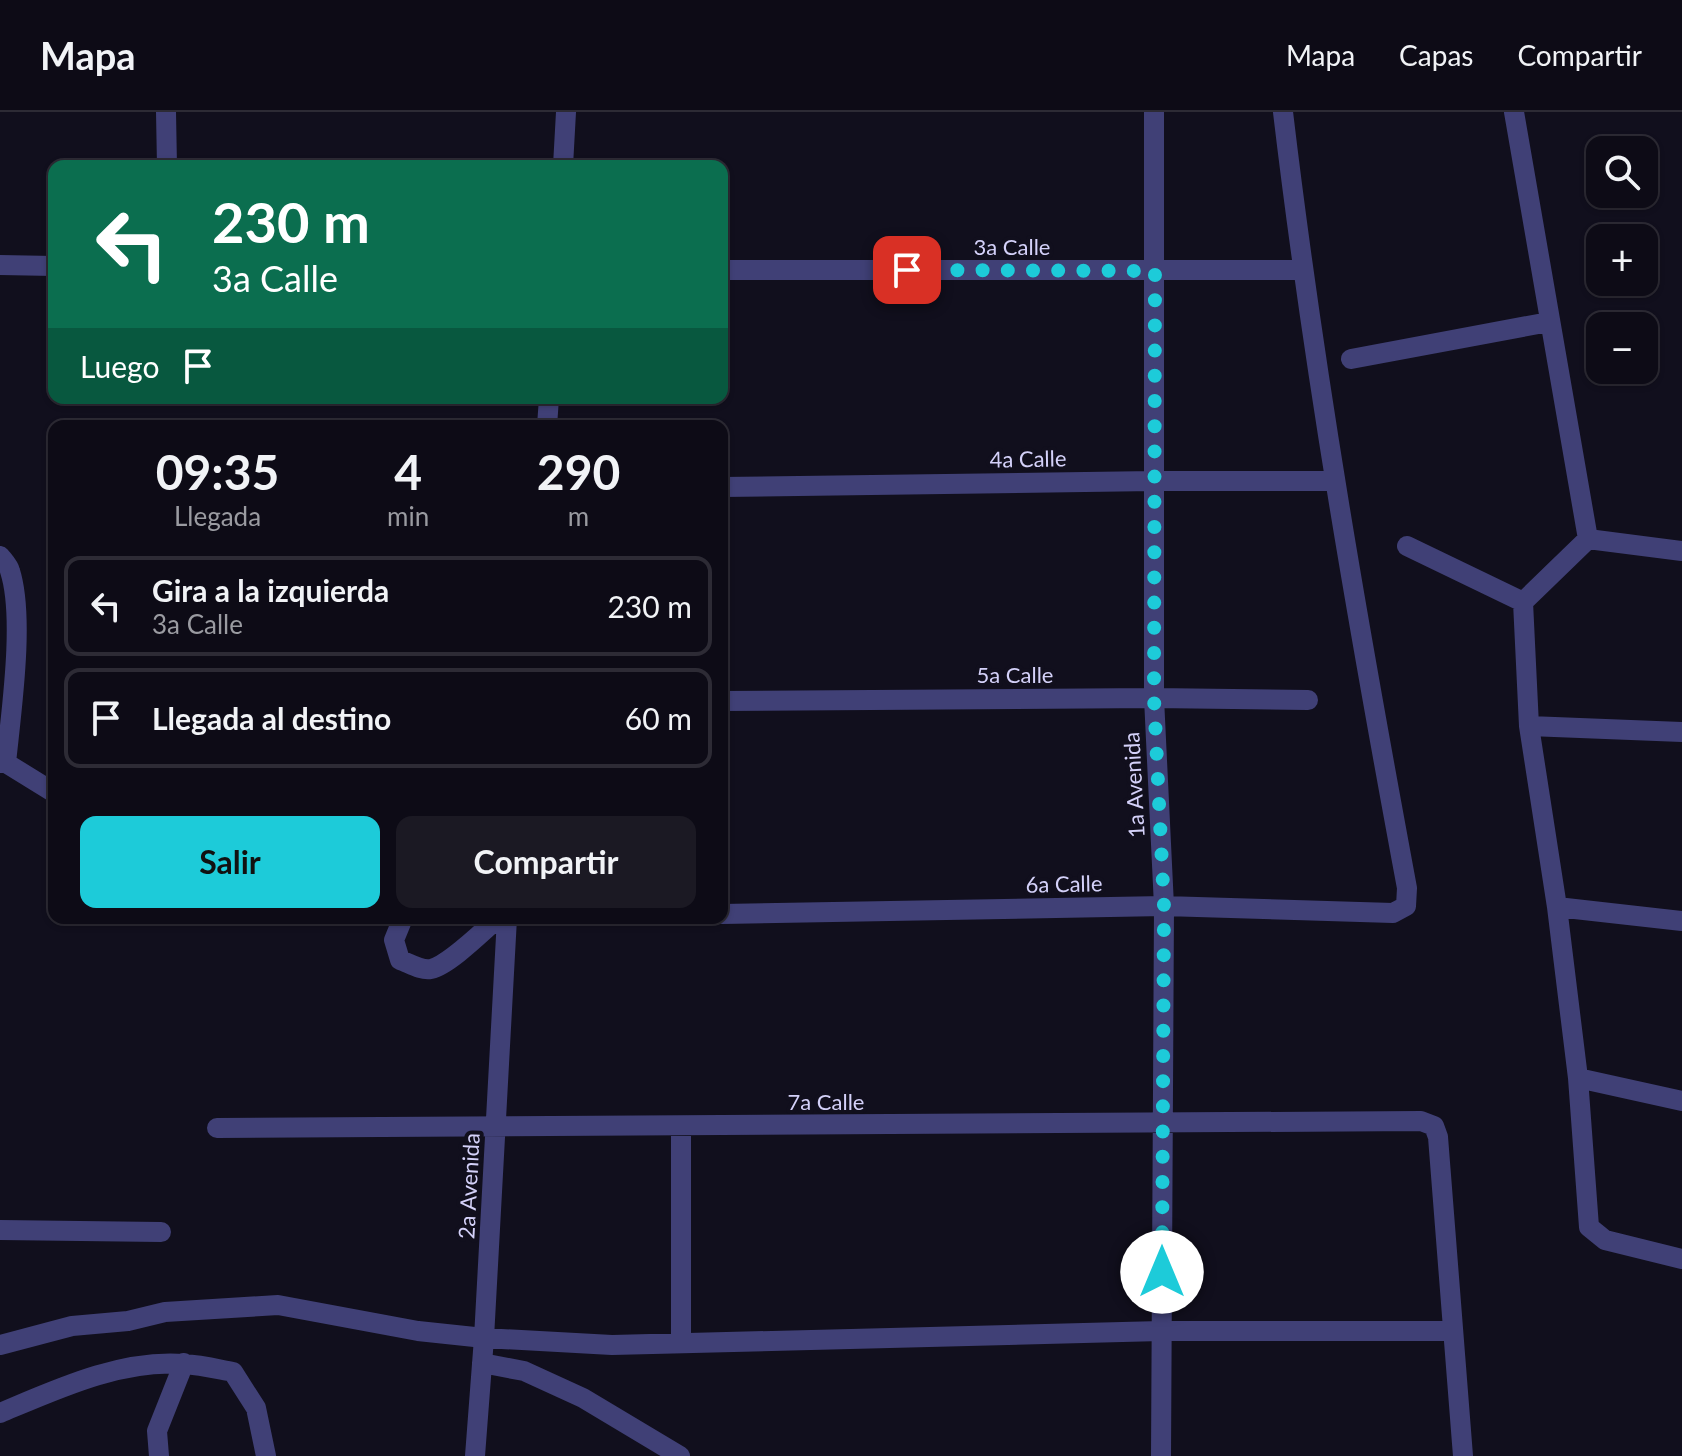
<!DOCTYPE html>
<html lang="es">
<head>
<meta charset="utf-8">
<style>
  :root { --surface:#0d0b16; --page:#1b1923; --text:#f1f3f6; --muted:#9a9ba1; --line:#2d2b35; --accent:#1dcbd9 }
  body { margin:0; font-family:Lato,sans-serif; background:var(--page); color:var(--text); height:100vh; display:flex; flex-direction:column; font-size:30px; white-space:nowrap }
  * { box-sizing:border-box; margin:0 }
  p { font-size:26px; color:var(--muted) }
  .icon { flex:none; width:44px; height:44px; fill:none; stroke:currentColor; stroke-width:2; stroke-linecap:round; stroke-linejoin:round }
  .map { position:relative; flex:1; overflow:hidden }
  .sheet { position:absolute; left:48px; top:308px; width:680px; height:504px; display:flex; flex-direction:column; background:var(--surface); border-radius:16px; box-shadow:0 2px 6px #0004,0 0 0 2px var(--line) }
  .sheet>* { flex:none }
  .top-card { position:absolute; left:48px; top:48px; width:680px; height:244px; border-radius:16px; box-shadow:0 2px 6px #0004,0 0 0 2px var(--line); background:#0b6e4f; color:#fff; overflow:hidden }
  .controls { position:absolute; left:1586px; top:24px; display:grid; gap:16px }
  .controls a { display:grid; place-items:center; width:72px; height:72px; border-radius:16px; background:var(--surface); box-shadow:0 2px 6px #0004,0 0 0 2px var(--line); font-size:40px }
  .pin { position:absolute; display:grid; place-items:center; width:68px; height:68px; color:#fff; margin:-34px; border-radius:16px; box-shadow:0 4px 12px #0006 }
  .me { position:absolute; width:88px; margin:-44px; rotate:0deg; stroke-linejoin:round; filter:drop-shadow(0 0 6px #0008) }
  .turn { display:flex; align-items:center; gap:28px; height:168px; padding:0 32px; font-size:36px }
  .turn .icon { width:104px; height:104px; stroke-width:2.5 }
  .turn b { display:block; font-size:56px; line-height:68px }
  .then { display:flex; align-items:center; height:76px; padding:0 32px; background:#0003; gap:16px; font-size:30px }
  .eta { display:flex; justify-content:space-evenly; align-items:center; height:136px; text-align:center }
  .eta b { font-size:48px; font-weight:700; line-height:56px }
  .button { display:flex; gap:16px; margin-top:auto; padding:16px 32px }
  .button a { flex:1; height:92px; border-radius:16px; background:var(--accent); color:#111; font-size:32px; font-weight:700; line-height:92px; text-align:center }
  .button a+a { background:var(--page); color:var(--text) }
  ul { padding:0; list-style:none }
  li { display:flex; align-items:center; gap:24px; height:100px; margin:0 16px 12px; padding:0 16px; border:4px solid var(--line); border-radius:16px }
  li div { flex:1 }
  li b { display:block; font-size:30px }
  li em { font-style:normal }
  header { display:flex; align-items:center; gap:48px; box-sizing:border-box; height:112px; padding:0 40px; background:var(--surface); border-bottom:2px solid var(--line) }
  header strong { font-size:38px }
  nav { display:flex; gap:44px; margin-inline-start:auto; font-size:28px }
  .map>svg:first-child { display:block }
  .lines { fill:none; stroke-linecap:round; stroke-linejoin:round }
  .minor { stroke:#404076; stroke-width:20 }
  .route { stroke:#1dcbd9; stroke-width:14; stroke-dasharray:0 25.2 }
  .labels { text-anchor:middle; stroke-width:8; stroke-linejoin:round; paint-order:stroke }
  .street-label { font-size:22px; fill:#d4d1f9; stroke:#110f1d }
</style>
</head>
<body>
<header>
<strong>Mapa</strong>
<nav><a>Mapa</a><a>Capas</a><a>Compartir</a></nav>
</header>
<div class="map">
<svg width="1682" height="1344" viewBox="0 0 1682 1344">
  <rect width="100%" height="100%" fill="#110f1d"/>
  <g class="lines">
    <path class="minor" d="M166,0L167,54
      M1154,0V586L1164,794L1161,1344
      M1514,0L1588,427
      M563,54L566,0
      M0,153L54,154
      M722,158H1302
      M1351,247L1549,210
      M547,314L549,286
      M722,375L1154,369H1334
      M1588,427L1523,490L1529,614L1557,795L1578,966L1589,1115L1605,1128L1682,1147
      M1588,427L1682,439
      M1407,434L1523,490
      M0,444C4,449 9,454 10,459C25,506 11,601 6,651
      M722,589L1154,586L1308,588
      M1529,614L1682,620
      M0,651H6L53,680
      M1557,795L1682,809
      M722,802L1164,794L1393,801L1406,794L1407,776C1359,518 1314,261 1283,0
      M403,806L394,828L400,848C409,851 421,859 431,857C449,853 483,819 498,806
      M1578,966L1682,989
      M681,1015V1231
      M217,1016L1421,1009L1434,1014L1438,1025L1463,1344
      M0,1118L161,1120
      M0,1233L72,1214L128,1209L165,1200L278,1193L418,1219L484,1226L612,1233L1161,1219H1453
      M482,1251L524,1259L583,1286L680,1344
      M0,1301C57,1277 121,1247 184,1252C201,1253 217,1257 233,1260L256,1296L266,1344
      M159,1344L157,1319L184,1251
      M475,1344L484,1226L507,806"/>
  </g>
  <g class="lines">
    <path class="route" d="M907,158L1155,159L1154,586L1164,794L1162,1160"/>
  </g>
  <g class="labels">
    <g class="street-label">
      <text x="1012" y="143">3a Calle</text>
      <text transform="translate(1028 347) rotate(-1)" y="8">4a Calle</text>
      <text x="1015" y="571">5a Calle</text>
      <text transform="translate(1134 673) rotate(-93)" y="8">1a Avenida</text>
      <text transform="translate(1064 772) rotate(-1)" y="8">6a Calle</text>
      <text x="826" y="998">7a Calle</text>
      <text transform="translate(469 1074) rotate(-87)" y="8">2a Avenida</text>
    </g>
  </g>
</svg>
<div class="controls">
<a><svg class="icon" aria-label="search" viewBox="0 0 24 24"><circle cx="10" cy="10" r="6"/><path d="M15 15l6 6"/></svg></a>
<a>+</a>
<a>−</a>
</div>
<div class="pin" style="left:907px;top:158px;background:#d93025"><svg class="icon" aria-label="arrive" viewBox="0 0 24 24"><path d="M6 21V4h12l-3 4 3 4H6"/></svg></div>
<svg class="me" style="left:1162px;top:1160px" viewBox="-20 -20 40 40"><circle r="19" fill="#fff"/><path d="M0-13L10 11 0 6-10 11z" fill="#1dcbd9"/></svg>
<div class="top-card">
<div class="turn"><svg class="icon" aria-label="left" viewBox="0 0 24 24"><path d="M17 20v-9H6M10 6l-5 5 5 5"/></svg><div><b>230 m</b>3a Calle</div></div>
<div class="then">Luego<svg class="icon" aria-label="arrive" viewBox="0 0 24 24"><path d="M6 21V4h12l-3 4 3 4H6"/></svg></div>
</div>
<section class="sheet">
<div class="eta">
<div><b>09:35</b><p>Llegada</p></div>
<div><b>4</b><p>min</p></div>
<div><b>290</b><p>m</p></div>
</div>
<ul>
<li><svg class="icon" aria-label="left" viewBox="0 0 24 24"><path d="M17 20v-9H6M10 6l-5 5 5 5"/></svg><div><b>Gira a la izquierda</b><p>3a Calle</p></div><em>230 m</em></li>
<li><svg class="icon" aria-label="arrive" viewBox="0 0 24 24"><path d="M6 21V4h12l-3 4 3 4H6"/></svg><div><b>Llegada al destino</b></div><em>60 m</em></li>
</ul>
<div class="button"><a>Salir</a><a>Compartir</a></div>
</section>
</div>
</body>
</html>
